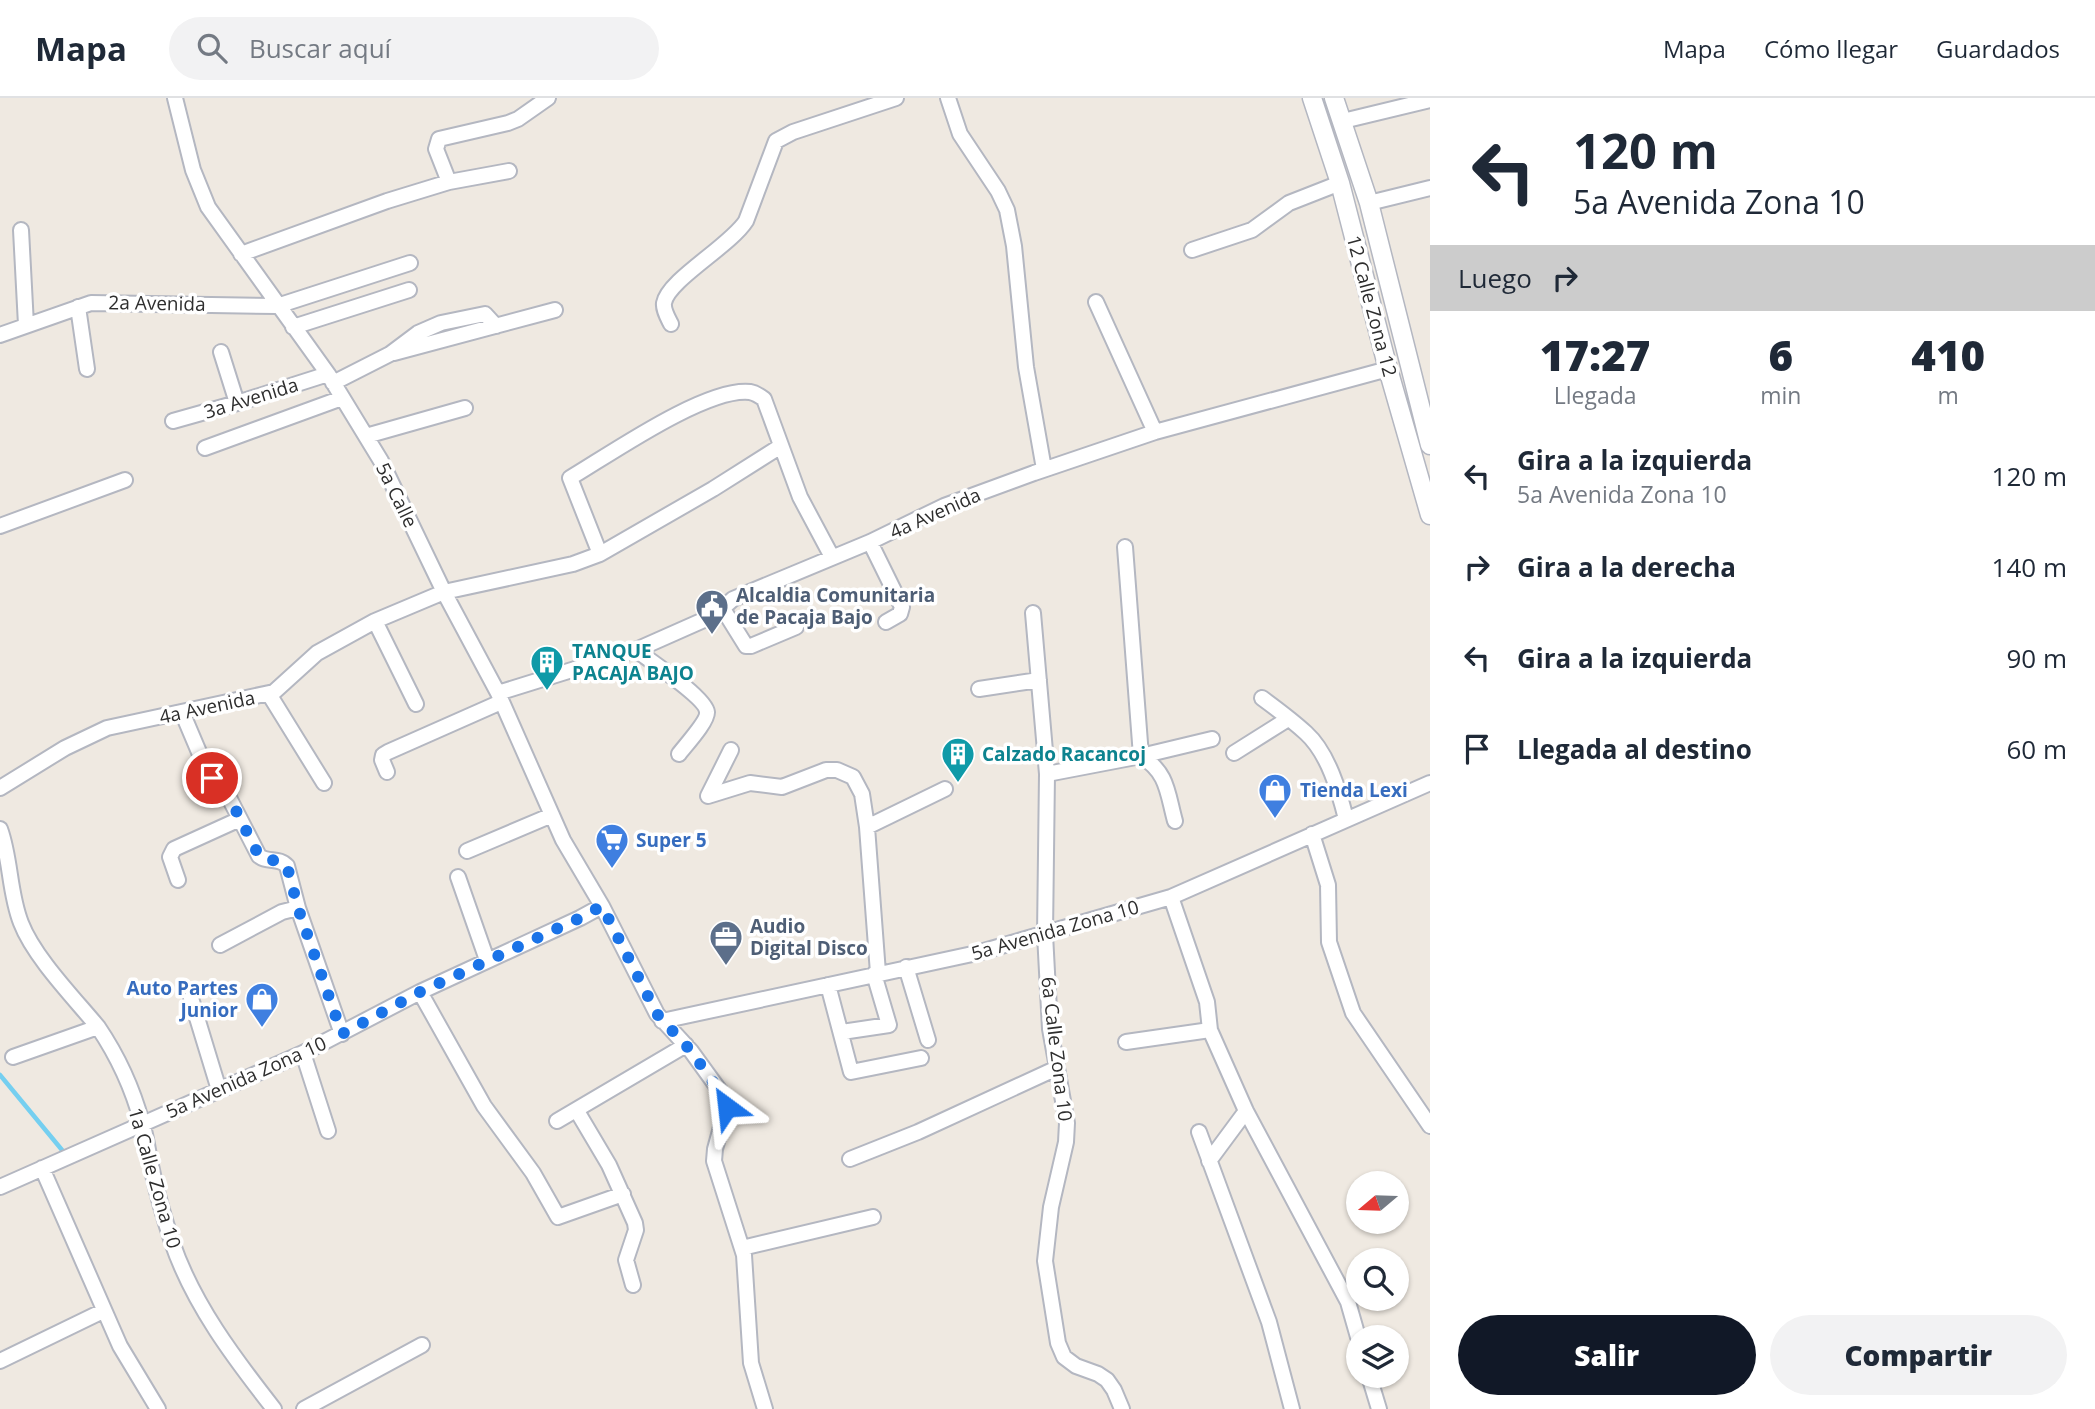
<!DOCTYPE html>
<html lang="es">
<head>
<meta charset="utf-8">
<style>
  :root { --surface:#fff; --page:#f2f2f3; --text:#1f2937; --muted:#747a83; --line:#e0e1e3; --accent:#111827 }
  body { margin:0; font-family:"Open Sans",sans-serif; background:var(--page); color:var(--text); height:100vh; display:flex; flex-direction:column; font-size:26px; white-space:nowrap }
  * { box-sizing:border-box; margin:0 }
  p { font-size:23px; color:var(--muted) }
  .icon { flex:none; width:38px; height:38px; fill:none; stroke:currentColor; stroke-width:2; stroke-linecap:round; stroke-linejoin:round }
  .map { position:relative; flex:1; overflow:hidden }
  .drawer { display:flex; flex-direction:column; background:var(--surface); width:665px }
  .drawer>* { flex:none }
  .banner { background:#fff; color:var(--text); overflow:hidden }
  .needle { width:46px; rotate:251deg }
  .fabs { position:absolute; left:1346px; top:1073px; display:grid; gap:14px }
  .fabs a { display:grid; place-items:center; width:63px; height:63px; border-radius:50%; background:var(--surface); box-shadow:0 2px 5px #0004; font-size:35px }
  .pin { position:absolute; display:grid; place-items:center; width:60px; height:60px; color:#fff; margin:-30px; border:4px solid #fff; border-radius:50%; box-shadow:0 2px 7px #0007 }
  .me { position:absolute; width:77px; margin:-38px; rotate:330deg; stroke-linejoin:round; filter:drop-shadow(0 0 5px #0008) }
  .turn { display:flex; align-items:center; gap:24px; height:147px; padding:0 28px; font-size:32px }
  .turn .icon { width:91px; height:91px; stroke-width:2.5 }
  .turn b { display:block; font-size:49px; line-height:60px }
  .then { display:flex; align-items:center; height:66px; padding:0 28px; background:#0003; gap:14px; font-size:26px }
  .eta { display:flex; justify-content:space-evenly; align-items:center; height:119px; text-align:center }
  .eta b { font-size:42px; font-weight:800; line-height:49px }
  .button { display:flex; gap:14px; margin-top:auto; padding:14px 28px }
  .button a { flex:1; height:80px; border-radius:42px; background:var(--accent); color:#fff; font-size:28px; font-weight:800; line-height:80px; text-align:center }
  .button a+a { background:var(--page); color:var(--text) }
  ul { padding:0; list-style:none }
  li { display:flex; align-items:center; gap:21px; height:91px; padding:0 28px }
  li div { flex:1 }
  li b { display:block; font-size:26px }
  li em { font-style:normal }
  header { display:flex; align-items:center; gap:42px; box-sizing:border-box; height:98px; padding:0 35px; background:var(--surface); border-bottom:2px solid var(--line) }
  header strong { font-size:33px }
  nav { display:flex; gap:38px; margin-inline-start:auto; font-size:24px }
  .search { width:490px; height:63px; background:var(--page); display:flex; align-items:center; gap:18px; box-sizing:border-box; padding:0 24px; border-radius:38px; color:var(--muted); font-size:26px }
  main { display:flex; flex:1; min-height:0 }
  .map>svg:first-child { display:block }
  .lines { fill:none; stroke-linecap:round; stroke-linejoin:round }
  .stream { stroke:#75cff0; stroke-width:4.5 }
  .minor-casing { stroke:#b4b7c1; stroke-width:18 }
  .tertiary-casing { stroke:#b4b7c1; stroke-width:21 }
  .minor { stroke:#fff; stroke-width:14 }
  .tertiary { stroke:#fff; stroke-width:18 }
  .route { stroke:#1a73e8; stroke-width:12; stroke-dasharray:0 21.6 }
  .labels { text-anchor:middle; stroke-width:7; stroke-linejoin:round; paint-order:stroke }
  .street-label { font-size:19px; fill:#2e2e2e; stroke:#fff }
  .service-label { font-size:19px; font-weight:bold; fill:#4e5e75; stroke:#fff; text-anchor:start }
  .culture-label { font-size:19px; font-weight:bold; fill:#0d838f; stroke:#fff; text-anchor:start }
  .shop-label { font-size:19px; font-weight:bold; fill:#366cbe; stroke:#fff; text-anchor:start }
</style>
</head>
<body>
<header>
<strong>Mapa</strong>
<div class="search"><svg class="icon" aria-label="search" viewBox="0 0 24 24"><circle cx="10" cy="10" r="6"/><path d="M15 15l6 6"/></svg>Buscar aquí</div>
<nav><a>Mapa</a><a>Cómo llegar</a><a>Guardados</a></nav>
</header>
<main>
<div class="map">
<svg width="1430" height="1311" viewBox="0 0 1430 1311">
  <rect width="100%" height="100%" fill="#efe9e1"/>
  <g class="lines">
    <path class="stream" d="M0,977L62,1052"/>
    <defs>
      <path id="minor" d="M175,0L193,72L208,109L328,276L381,363L444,494L498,595L563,742L602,808L657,916L691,953L728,1004L715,1051L714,1063L744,1157L751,1265L765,1311
        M948,0L960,36L998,93L1007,112L1014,148L1026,269L1044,371
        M1343,23L1430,2
        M449,84L436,51L439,41L508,25L518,21L548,0
        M1369,105L1430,90
        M21,132L26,227
        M1192,152L1252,132L1289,105L1340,85
        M241,156L387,103L449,84L509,73
        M1096,204L1155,334
        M78,209L87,271
        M671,226C668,220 663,212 664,205C668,182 730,148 746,123L776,43L793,34L896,0
        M293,229L409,192
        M0,237L91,205L277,208L410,165
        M221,254L237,305
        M394,255L555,212
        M333,285L390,256L418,235L441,225L485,216L496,228
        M173,323L237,305L328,276
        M366,338L465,310
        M205,350L342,300
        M0,428L125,382
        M870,444L902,509L900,516L886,524
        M1125,449L1141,658C1168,675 1167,694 1175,723
        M600,456L570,380C609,357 706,289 750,294C756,295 760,298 764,301L800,399L832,459
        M723,511L746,548H751L796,529
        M1033,515L1047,676L1045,836L1050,931L1067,1025L1066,1044L1051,1109L1045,1163L1058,1245L1064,1259L1076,1268L1098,1276L1107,1282L1114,1292L1122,1311
        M375,523L416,606
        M636,552C649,562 706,600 707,614C708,623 685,648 679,656
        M979,591L1039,582
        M498,595L636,552L715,517L733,501L870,444L944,408L1034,375L1155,334L1388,271
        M269,596L324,685
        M1262,600C1277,611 1292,622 1306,635C1328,655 1339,693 1346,721
        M182,614L207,673L212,679L222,686L259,758C268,765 279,759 287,768L298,810L342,936
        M731,652L708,698L750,685L782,689L826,672H837L853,679L862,696L867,729L878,875
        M1234,655L1288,621
        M387,674L382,662L383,657L388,654L501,604
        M1047,676L1141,658L1212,641
        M0,690L65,650L107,630L274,594L317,555L375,523L444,494L573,466L600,456L713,391L781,348
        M867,729L945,691
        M0,731C11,761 9,795 21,825C34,859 74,900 98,929C117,957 133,992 142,1025C147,1040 148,1056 152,1072C157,1096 164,1120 172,1144C193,1206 234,1260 274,1311
        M1312,736L1328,787L1329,844L1353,915L1430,1028
        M467,753L552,717
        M458,779L487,862
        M178,782L170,759L174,751L240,721
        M1171,799L1207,904L1210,932L1246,1013L1348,1204L1358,1239
        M220,847L282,814L298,810
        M906,869L928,942
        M828,887L851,974L921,960
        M420,894L484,1008L533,1075L558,1119L623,1096
        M191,900L219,992
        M662,923L977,855L1171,799L1430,685
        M842,934L889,927L874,876
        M1126,944L1210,932
        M303,955L328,1033
        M13,959L98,929
        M577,1013L609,1067L635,1125L636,1132L626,1162L633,1187
        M557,1023L686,947
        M1199,1034L1269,1224L1292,1311
        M850,1061L918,1034L1057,970
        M1209,1063L1246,1013
        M42,1070L120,1248L158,1311
        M0,1089L303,955L420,894L580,820L602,808
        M742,1150L873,1119
        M0,1263L103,1213
        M1369,1278L1379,1311
        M304,1311L422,1247"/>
      <path id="tertiary" d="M1312,0L1340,85L1388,271L1430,417
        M1334,0L1369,105L1430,347"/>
    </defs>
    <use href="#minor" class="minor-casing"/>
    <use href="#tertiary" class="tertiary-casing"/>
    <use href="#minor" class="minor"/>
    <use href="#tertiary" class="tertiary"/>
  </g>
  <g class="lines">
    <path class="route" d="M212,680L222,685L259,758C267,765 279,759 287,768L298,810L342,936L420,894L580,820L602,808L657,916L691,953L727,1004V1009"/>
  </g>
  <defs>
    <symbol id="civic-pin" viewBox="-11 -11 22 30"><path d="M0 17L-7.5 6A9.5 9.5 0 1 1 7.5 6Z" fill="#5c6f8a" stroke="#fff"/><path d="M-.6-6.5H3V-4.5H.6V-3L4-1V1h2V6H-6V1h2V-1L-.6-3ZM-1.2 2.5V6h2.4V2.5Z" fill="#fff"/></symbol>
    <symbol id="building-pin" viewBox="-11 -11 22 30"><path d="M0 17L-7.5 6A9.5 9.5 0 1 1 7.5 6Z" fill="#0f9aa8" stroke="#fff"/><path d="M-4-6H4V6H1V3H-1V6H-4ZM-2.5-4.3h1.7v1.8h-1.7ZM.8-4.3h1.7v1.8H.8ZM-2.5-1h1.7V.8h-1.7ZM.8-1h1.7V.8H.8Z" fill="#fff"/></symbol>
    <symbol id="shop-pin" viewBox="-11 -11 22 30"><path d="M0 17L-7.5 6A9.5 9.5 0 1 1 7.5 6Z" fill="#3f7fe0" stroke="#fff"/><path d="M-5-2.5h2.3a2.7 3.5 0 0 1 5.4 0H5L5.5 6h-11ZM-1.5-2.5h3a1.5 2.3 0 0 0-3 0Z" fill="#fff"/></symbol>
    <symbol id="supermarket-pin" viewBox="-11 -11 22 30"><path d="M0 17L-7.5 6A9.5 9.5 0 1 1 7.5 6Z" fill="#3f7fe0" stroke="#fff"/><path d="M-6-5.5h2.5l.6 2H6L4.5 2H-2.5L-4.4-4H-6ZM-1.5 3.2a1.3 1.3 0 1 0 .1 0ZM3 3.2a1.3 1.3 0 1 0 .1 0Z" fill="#fff"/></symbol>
    <symbol id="office-pin" viewBox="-11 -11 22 30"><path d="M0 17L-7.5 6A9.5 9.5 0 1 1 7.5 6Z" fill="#5c6f8a" stroke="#fff"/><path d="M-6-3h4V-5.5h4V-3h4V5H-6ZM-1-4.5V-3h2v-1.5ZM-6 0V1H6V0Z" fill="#fff"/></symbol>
  </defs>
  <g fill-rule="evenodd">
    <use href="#civic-pin" x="693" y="489" width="38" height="52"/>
    <use href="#building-pin" x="528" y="545" width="38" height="52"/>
    <use href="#building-pin" x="939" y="637" width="38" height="52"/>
    <use href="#shop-pin" x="1256" y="673" width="38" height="52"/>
    <use href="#supermarket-pin" x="593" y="723" width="38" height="52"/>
    <use href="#office-pin" x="707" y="820" width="38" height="52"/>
    <use href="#shop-pin" x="243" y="882" width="38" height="52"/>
  </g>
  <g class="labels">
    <g class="street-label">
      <text transform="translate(157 205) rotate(1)" y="7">2a Avenida</text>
      <text transform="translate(1372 208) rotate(75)" y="7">12 Calle Zona 12</text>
      <text transform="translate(251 300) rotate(-17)" y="7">3a Avenida</text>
      <text transform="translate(397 397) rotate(64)" y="7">5a Calle</text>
      <text transform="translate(935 415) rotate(-24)" y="7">4a Avenida</text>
      <text transform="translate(207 609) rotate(-12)" y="7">4a Avenida</text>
      <text transform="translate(1055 832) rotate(-16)" y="7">5a Avenida Zona 10</text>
      <text transform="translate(1057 951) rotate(83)" y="7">6a Calle Zona 10</text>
      <text transform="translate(246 979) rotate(-24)" y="7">5a Avenida Zona 10</text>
      <text transform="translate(155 1080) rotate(74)" y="7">1a Calle Zona 10</text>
    </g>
    <g class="service-label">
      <text x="736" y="504">Alcaldia Comunitaria<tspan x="736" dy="22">de Pacaja Bajo</tspan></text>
      <text x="750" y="835">Audio<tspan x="750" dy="22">Digital Disco</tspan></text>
    </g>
    <g class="culture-label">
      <text x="572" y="560">TANQUE<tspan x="572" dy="22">PACAJA BAJO</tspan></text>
      <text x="982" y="663">Calzado Racancoj</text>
    </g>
    <g class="shop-label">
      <text x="1300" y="699">Tienda Lexi</text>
      <text x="636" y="749">Super 5</text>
      <text x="238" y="897" text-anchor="end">Auto Partes<tspan x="238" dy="22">Junior</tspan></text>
    </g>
  </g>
</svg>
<div class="fabs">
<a><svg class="needle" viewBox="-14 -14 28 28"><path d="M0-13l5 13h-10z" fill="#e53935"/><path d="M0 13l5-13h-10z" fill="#747a83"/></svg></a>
<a><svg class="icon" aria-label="search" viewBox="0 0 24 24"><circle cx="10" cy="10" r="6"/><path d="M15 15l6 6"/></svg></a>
<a><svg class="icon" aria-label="layers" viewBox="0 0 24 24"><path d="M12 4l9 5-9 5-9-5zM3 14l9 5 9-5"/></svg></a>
</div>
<div class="pin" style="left:212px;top:680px;background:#d93025"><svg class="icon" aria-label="arrive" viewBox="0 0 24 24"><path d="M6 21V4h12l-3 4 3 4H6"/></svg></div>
<svg class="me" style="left:727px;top:1009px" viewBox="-20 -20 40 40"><path d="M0-17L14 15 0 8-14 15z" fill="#1a73e8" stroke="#fff" stroke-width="4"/></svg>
</div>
<section class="drawer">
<div class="banner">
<div class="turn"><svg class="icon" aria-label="left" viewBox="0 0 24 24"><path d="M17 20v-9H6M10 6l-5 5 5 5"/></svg><div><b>120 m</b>5a Avenida Zona 10</div></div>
<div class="then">Luego<svg class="icon" aria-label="right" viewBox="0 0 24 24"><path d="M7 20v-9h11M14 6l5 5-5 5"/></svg></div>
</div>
<div class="eta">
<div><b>17:27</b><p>Llegada</p></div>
<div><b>6</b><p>min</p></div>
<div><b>410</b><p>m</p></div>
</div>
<ul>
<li><svg class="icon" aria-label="left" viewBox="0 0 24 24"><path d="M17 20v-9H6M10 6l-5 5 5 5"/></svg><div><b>Gira a la izquierda</b><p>5a Avenida Zona 10</p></div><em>120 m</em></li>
<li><svg class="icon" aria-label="right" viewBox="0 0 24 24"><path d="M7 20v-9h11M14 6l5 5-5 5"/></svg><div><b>Gira a la derecha</b></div><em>140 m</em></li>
<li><svg class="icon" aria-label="left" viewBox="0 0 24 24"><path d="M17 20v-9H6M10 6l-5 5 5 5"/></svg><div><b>Gira a la izquierda</b></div><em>90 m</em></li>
<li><svg class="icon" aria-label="arrive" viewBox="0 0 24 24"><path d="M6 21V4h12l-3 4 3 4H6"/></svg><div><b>Llegada al destino</b></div><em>60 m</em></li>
</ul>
<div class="button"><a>Salir</a><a>Compartir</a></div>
</section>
</main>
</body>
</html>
